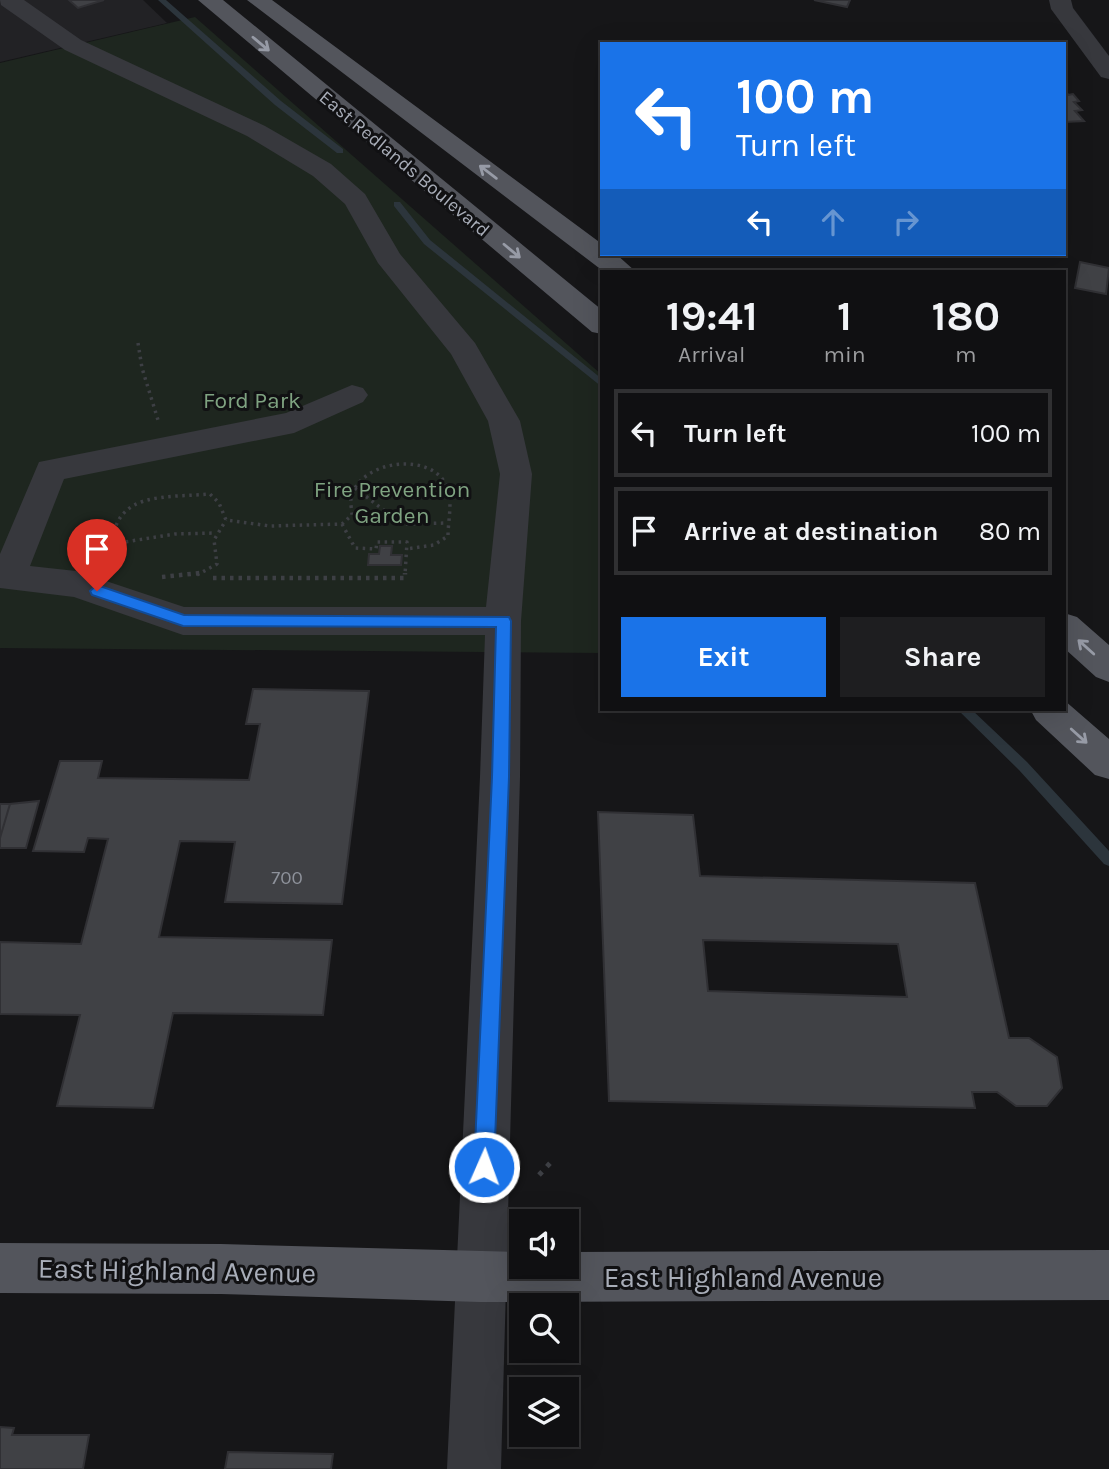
<!DOCTYPE html>
<html lang="en">
<head>
<meta charset="utf-8">
<style>
  :root { --surface:#101012; --page:#1e1e20; --text:#f1f3f6; --muted:#9c9d9f; --line:#303032; --accent:#1a73e8 }
  body { margin:0; font-family:Karla,sans-serif; background:var(--page); color:var(--text); height:100vh; display:flex; flex-direction:column; font-size:26px; white-space:nowrap }
  * { box-sizing:border-box; margin:0 }
  p { font-size:23px; color:var(--muted) }
  .icon { flex:none; width:38px; height:38px; fill:none; stroke:currentColor; stroke-width:2; stroke-linecap:round; stroke-linejoin:round }
  .map { position:relative; flex:1; overflow:hidden }
  .details { position:absolute; left:600px; top:270px; width:466px; height:441px; display:flex; flex-direction:column; background:var(--surface); border-radius:0px; box-shadow:0 7px 28px #0002,0 0 0 2px var(--line) }
  .details>* { flex:none }
  .top-card { position:absolute; left:600px; top:42px; width:466px; height:214px; border-radius:0px; box-shadow:0 7px 28px #0002,0 0 0 2px var(--line); background:#1a73e8; color:#fff; overflow:hidden }
  .fabs { position:absolute; left:509px; top:1209px; display:grid; gap:14px }
  .fabs a { display:grid; place-items:center; width:70px; height:70px; border-radius:0px; background:var(--surface); box-shadow:0 7px 28px #0002,0 0 0 2px var(--line); font-size:35px }
  .pin { position:absolute; display:grid; place-items:center; width:60px; height:60px; color:#fff; margin:-72px -30px; border-radius:50% 50% 50% 0; rotate:-45deg; box-shadow:0 0 7px #0007 }
  .pin .icon { rotate:45deg }
  .me { position:absolute; width:77px; margin:-38px; rotate:2deg; stroke-linejoin:round; filter:drop-shadow(0 0 5px #0008) }
  .turn { display:flex; align-items:center; gap:24px; height:147px; padding:0 21px; font-size:32px }
  .turn .icon { width:91px; height:91px; stroke-width:2.5 }
  .turn b { display:block; font-size:49px; line-height:60px }
  .lanes { display:flex; align-items:center; height:66px; padding:0 21px; background:#0003; justify-content:center; gap:35px; direction:ltr }
  .lanes .off { opacity:.35 }
  .eta { display:flex; justify-content:space-evenly; align-items:center; height:119px; text-align:center }
  .eta b { font-size:42px; font-weight:700; line-height:49px }
  .action { display:flex; gap:14px; margin-top:auto; padding:14px 21px }
  .action a { flex:1; height:80px; border-radius:0px; background:var(--accent); color:#fff; font-size:28px; font-weight:700; line-height:80px; text-align:center }
  .action a+a { background:var(--page); color:var(--text) }
  ul { padding:0; list-style:none }
  li { display:flex; align-items:center; gap:21px; height:88px; margin:0 14px 10px; padding:0 7px; border:4px solid var(--line); border-radius:0px }
  li div { flex:1 }
  li b { display:block; font-size:26px }
  li em { font-style:normal }
  .map>svg:first-child { display:block }
  .built { fill:#222225 }
  .green { fill:#1e261f }
  .lines { fill:none; stroke-linecap:round; stroke-linejoin:round }
  .stream { fill:#2c353c; fill-rule:evenodd }
  .building { fill:#404145; stroke:#303034; stroke-width:2; fill-rule:evenodd }
  .path-far2 { stroke:#3d3f44; stroke-width:3.5; stroke-dasharray:2.5 4.5; stroke-linecap:butt }
  .path-far1 { stroke:#3d3f44; stroke-width:4.5; stroke-dasharray:3.5 5; stroke-linecap:butt }
  .path { stroke:#3d3f44; stroke-width:5; stroke-dasharray:4.5 7; stroke-linecap:butt }
  .minor { fill:#37383d; fill-rule:evenodd }
  .major { fill:#53555c; fill-rule:evenodd }
  .oneway { stroke:#979ba6 }
  .route { fill:#1a73e8; stroke:#114b97; stroke-width:2 }
  .labels { text-anchor:middle; stroke-width:6; stroke-linejoin:round; paint-order:stroke }
  .far-street-label { font-size:19px; fill:#a8adb8; stroke:#111113 }
  .number-label { font-size:19px; fill:#8e929b }
  .park-label { font-size:23px; fill:#7fa381; stroke:#111113 }
  .near-street-label { font-size:28px; fill:#a8adb8; stroke:#111113 }
</style>
</head>
<body>
<div class="map">
<svg width="1109" height="1469" viewBox="0 0 1109 1469">
  <rect width="100%" height="100%" fill="#161618"/>
  <path class="built" d="M0,0H143L167,23L0,62Z"/>
  <path class="green" d="M195,17L602,375V653L0,648V63Z"/>
  <g class="lines">
    <path class="stream" d="M158,0H166L281,101L343,149V153H337L275,105Z
      M394,202H400L430,240L602,379V387L424,244L394,206Z
      M957,709H971L1027,762L1109,851V866L1104,864L1019,770Z"/>
  </g>
  <path class="building" d="M69,0H104L78,8Z
    M814,0H850L847,7Z
    M1064,86L1068,95L1073,94L1079,101L1074,102L1082,110L1075,111L1084,121L1064,122Z
    M1080,262L1109,268L1106,294L1075,288Z
    M380,546H392L391,555H402L401,565H368L369,554H379Z
    M253,689L369,691L342,904L225,902L235,842L180,841L159,937L332,940L323,1015L173,1013L153,1108L57,1106L80,1015L0,1014V942L81,944L108,839L88,838L84,852L33,851L60,761H102L98,778L249,780L260,724H246Z
    M39,801L26,848H0V838L10,804Z
    M0,804H10L0,838Z
    M598,812L693,815L700,876L975,883L1009,1038H1029L1057,1057L1062,1088L1047,1106H1016L997,1092H972L975,1108L609,1101ZM703,940L898,944L907,997L708,991Z
    M0,1427L14,1428L12,1435H89L83,1469H0Z
    M228,1452L333,1454L331,1469H225Z"/>
  <g class="lines">
    <path class="path-far2" d="M138,343L142,368L158,420
      M355,488L402,524L447,523
      M342,524L355,548L376,549L377,542H407L405,575
      M112,544L175,534L215,533
      M120,566C106,540 114,510 144,501C164,495 189,496 210,494L219,503L226,520L270,526L342,524L352,515C352,510 350,503 351,499C358,460 432,450 447,487C453,501 448,521 448,536L434,545L406,549
      M197,575L217,564L214,540L226,520"/>
    <path class="path-far1" d="M162,577L200,573
      M213,578H405V573"/>
    <path class="path" d="M539,1175L554,1159"/>
    <path class="minor" d="M0,0H24L81,40L265,126L331,164L365,194L400,254L475,343L520,421L532,474L521,621L520,777L501,1469H447L480,777L485,635H183L74,597L0,588V554L39,462L286,413L352,385L363,388L368,395L363,402L294,433L64,479L30,566L76,571L184,607H486L500,474L488,421L451,354L378,263L345,204L313,176L247,136L65,50L1,5Z
      M1049,0H1071L1073,8L1109,56V79L1101,77L1051,9Z"/>
    <path class="major" d="M198,0H223L602,310V334L592,332Z
      M247,0H272L602,244V254H616L635,271H603Z
      M1064,613L1077,617L1109,645V682L1096,677L1064,648Z
      M1064,700L1109,739V779L1095,775L1036,720L1030,709H1064Z
      M0,1243L221,1244L522,1252V1267H567V1252L1109,1250V1300L480,1302L221,1294L0,1293Z"/>
  </g>
  <defs><path id="oneway-shaft" d="M-6 0H5M1.5-3L5.5 0L1.5 3" fill="none" stroke-width="1.6" stroke-linecap="round" stroke-linejoin="round" transform="scale(1.75)"/></defs>
  <g class="oneway">
    <use href="#oneway-shaft" transform="translate(261 44) rotate(40)"/>
    <use href="#oneway-shaft" transform="translate(488 172) rotate(-143)"/>
    <use href="#oneway-shaft" transform="translate(512 251) rotate(40)"/>
    <use href="#oneway-shaft" transform="translate(1086 647) rotate(-138)"/>
    <use href="#oneway-shaft" transform="translate(1079 736) rotate(42)"/>
  </g>
  <path class="route" d="M97,585L184,615L509,617L511,621L509,777L494,1167L491,1174L484,1177L477,1174L474,1167L492,777L496,627L183,626L92,595L90,591Z"/>
  <g class="labels">
    <g class="far-street-label">
      <text transform="translate(405 163) rotate(40)" y="7">East Redlands Boulevard</text>
    </g>
    <g class="number-label">
      <text x="287" y="884">700</text>
    </g>
    <g class="park-label">
      <text x="252" y="408">Ford Park</text>
      <text x="392" y="497">Fire Prevention<tspan x="392" dy="26">Garden</tspan></text>
    </g>
    <g class="near-street-label">
      <text transform="translate(177 1270) rotate(1)" y="10">East Highland Avenue</text>
      <text x="743" y="1287">East Highland Avenue</text>
    </g>
  </g>
</svg>
<div class="fabs">
<a><svg class="icon" aria-label="sound" viewBox="0 0 24 24"><path d="M4 9h4l5-4v14l-5-4H4zM17 9q2 3 0 6"/></svg></a>
<a><svg class="icon" aria-label="search" viewBox="0 0 24 24"><circle cx="10" cy="10" r="6"/><path d="M15 15l6 6"/></svg></a>
<a><svg class="icon" aria-label="layers" viewBox="0 0 24 24"><path d="M12 4l9 5-9 5-9-5zM3 14l9 5 9-5"/></svg></a>
</div>
<div class="pin" style="left:97px;top:591px;background:#d93025"><svg class="icon" aria-label="arrive" viewBox="0 0 24 24"><path d="M6 21V4h12l-3 4 3 4H6"/></svg></div>
<svg class="me" style="left:484px;top:1167px" viewBox="-20 -20 40 40"><circle r="17" fill="#1a73e8" stroke="#fff" stroke-width="3"/><path d="M0-11L8 9 0 5-8 9z" fill="#fff"/></svg>
<div class="top-card">
<div class="turn"><svg class="icon" aria-label="left" viewBox="0 0 24 24"><path d="M17 20v-9H6M10 6l-5 5 5 5"/></svg><div><b>100 m</b>Turn left</div></div>
<div class="lanes"><svg class="icon" aria-label="left" viewBox="0 0 24 24"><path d="M17 20v-9H6M10 6l-5 5 5 5"/></svg><svg class="icon off" aria-label="ahead" viewBox="0 0 24 24"><path d="M12 20V5M6 11l6-6 6 6"/></svg><svg class="icon off" aria-label="right" viewBox="0 0 24 24"><path d="M7 20v-9h11M14 6l5 5-5 5"/></svg></div>
</div>
<section class="details">
<div class="eta">
<div><b>19:41</b><p>Arrival</p></div>
<div><b>1</b><p>min</p></div>
<div><b>180</b><p>m</p></div>
</div>
<ul>
<li><svg class="icon" aria-label="left" viewBox="0 0 24 24"><path d="M17 20v-9H6M10 6l-5 5 5 5"/></svg><div><b>Turn left</b></div><em>100 m</em></li>
<li><svg class="icon" aria-label="arrive" viewBox="0 0 24 24"><path d="M6 21V4h12l-3 4 3 4H6"/></svg><div><b>Arrive at destination</b></div><em>80 m</em></li>
</ul>
<div class="action"><a>Exit</a><a>Share</a></div>
</section>
</div>
</body>
</html>
